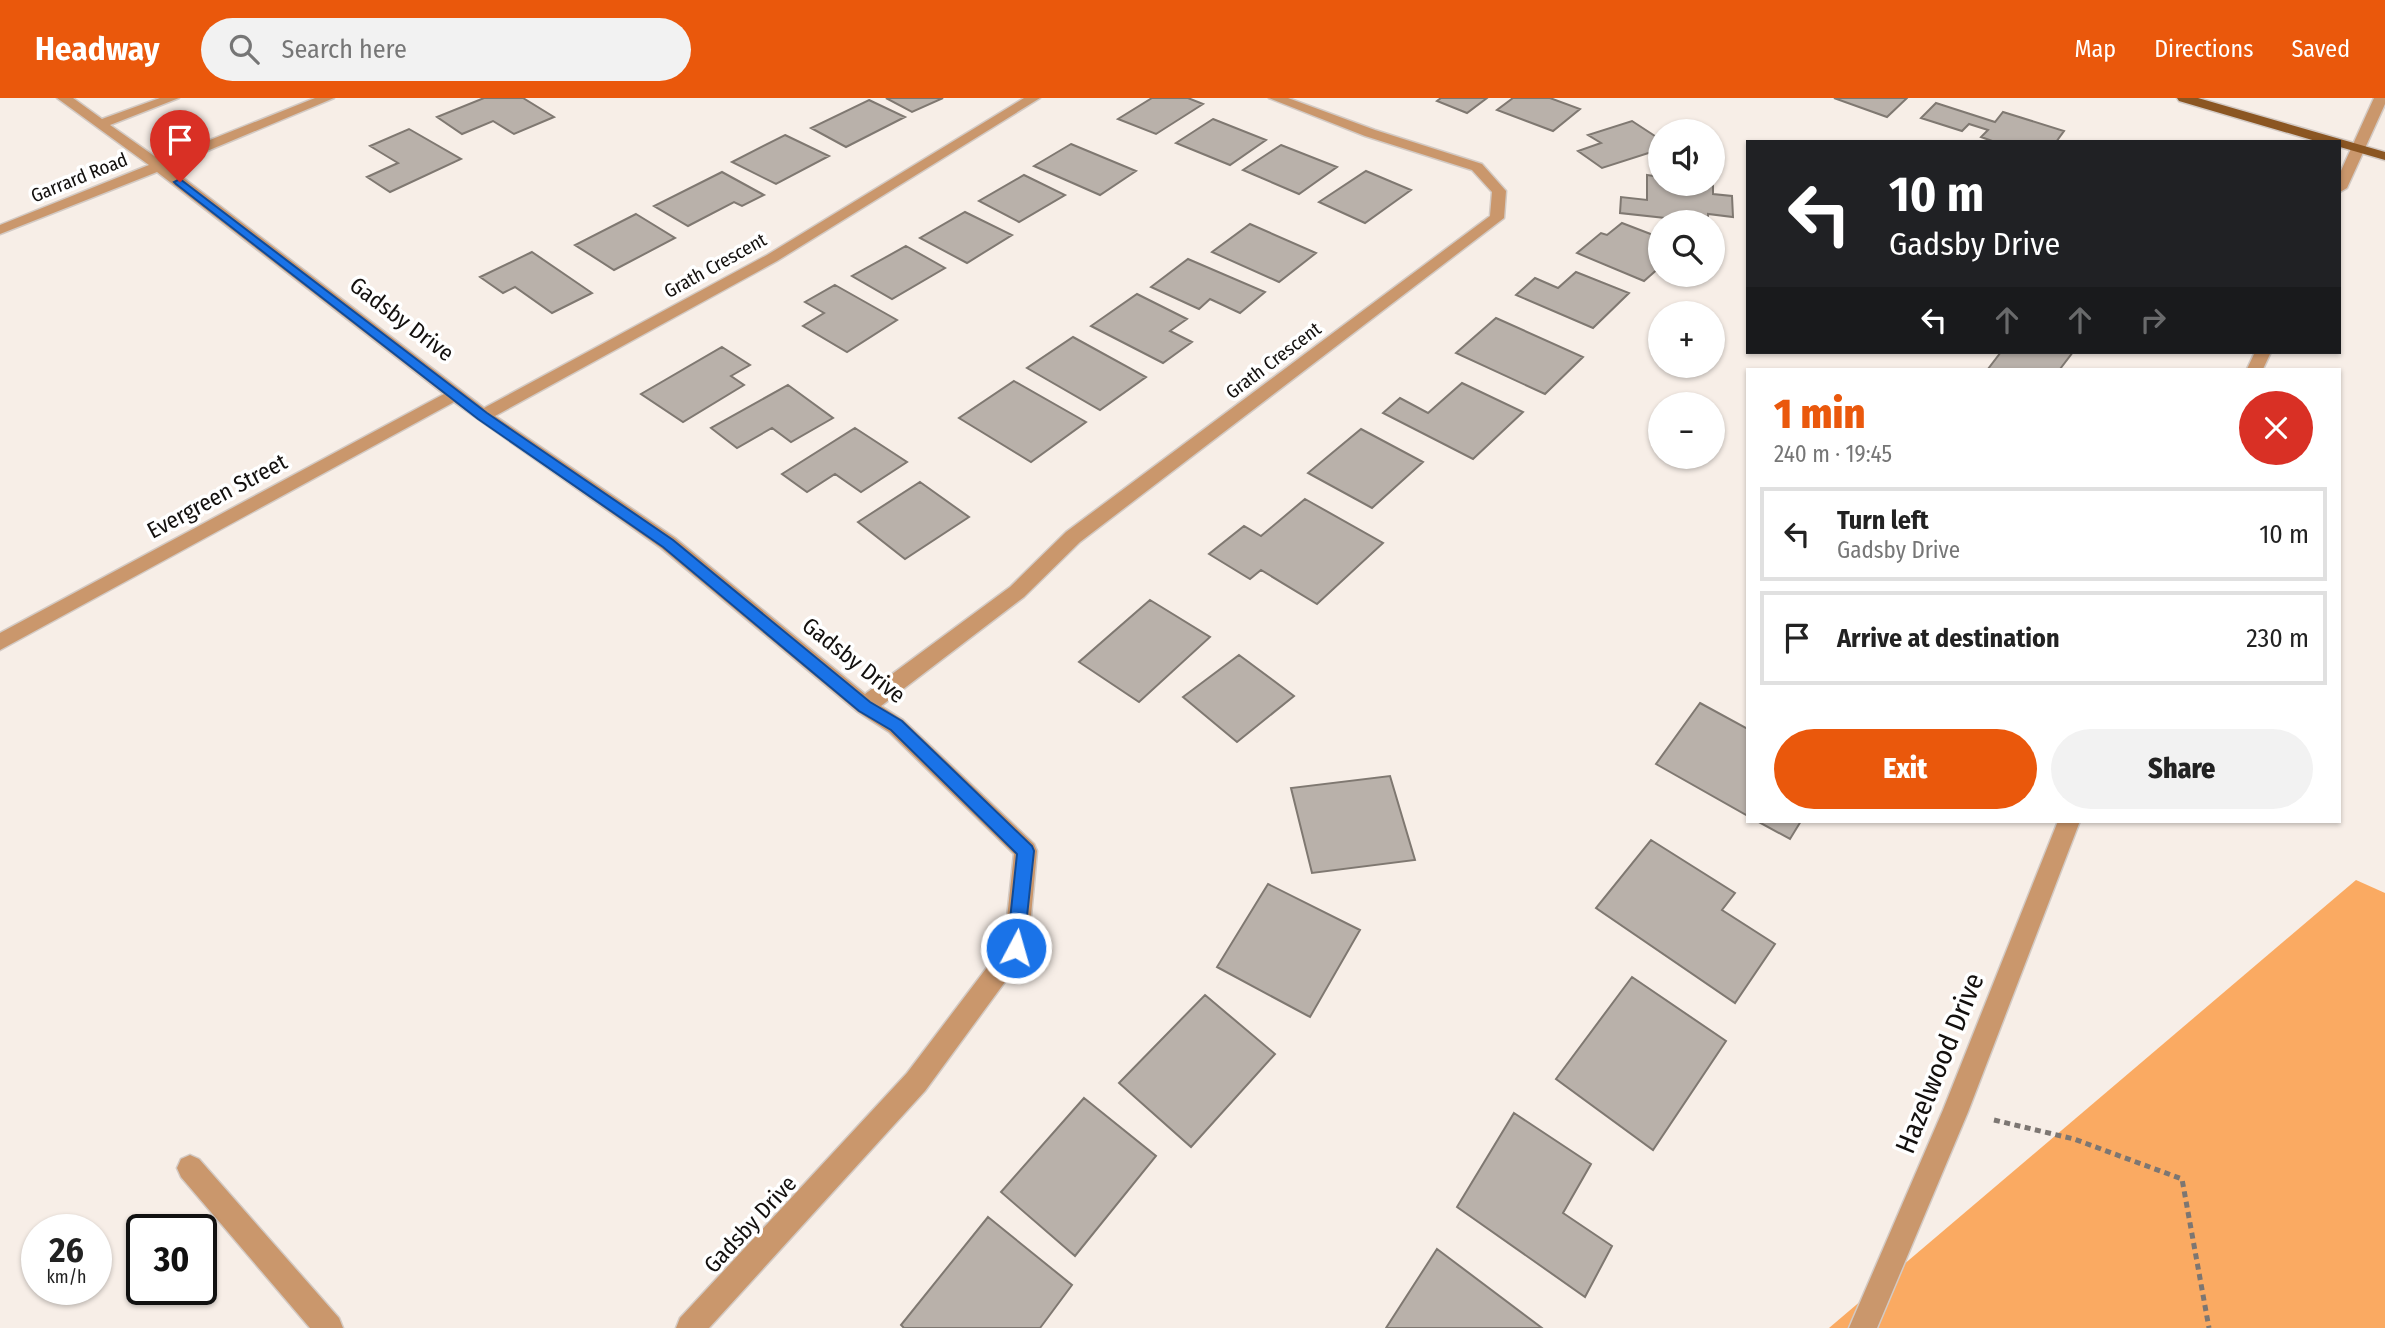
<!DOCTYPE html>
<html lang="en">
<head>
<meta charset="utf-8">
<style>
  :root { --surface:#fff; --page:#f2f2f2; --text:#222; --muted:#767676; --line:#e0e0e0; --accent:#ea580c }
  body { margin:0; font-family:"Fira Sans Condensed",sans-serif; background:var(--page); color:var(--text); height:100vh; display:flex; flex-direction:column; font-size:26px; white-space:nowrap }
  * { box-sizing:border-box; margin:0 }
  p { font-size:23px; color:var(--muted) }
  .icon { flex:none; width:38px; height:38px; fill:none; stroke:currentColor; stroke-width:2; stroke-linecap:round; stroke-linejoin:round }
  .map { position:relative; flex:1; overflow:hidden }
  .details { position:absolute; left:1746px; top:270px; width:595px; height:455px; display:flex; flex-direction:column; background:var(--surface); border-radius:0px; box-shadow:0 2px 5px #0004 }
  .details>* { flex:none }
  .banner { position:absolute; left:1746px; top:42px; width:595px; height:214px; border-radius:0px; box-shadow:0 2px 5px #0004; background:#202124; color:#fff; overflow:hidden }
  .fabs { position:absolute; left:1648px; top:21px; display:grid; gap:14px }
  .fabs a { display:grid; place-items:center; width:77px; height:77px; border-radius:50%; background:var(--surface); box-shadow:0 2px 5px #0004; font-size:35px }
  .speed { position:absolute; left:21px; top:1116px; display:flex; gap:14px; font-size:35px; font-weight:700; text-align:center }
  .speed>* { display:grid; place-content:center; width:91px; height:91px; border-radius:50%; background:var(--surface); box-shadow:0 2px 5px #0004; line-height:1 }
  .speed small { font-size:18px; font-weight:400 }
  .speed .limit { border:4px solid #111; border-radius:10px; background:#fff; color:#111 }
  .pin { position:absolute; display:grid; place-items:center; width:60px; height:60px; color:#fff; margin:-72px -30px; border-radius:50% 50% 50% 0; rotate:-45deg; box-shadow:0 0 7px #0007 }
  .pin .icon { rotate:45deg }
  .me { position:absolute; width:77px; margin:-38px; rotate:6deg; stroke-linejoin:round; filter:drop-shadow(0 0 5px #0008) }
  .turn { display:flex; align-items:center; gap:24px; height:147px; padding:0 28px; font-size:32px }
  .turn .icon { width:91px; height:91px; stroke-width:2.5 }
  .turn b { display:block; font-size:49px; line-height:60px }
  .lanes { display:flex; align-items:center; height:66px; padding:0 28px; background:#0003; justify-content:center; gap:35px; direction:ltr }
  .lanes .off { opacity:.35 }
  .round { display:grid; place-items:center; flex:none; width:74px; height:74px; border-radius:37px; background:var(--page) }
  .overview { display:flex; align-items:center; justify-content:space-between; height:119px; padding:0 28px }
  h1 { font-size:42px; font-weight:800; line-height:52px; color:var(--accent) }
  .button { display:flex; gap:14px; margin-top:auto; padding:14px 28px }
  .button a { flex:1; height:80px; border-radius:42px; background:var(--accent); color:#fff; font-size:28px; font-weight:800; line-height:80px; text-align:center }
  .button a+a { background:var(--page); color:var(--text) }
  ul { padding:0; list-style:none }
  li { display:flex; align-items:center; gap:21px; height:94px; margin:0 14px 10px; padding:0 14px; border:4px solid var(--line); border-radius:0px }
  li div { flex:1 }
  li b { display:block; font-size:26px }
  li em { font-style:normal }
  header { display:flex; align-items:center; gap:42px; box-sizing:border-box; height:98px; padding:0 35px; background:var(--accent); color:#fff }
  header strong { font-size:33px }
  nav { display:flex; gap:38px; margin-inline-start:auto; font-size:24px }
  .search { width:490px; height:63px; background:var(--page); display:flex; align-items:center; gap:18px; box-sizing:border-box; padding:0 24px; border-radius:38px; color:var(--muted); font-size:26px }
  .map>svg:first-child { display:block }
  .forest { fill:#faaa62 }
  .building { fill:#b9b1aa; stroke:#7f7871; stroke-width:2 }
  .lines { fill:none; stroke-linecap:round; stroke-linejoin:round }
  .minor-casing { stroke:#d3cac4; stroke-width:3 }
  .major-casing { stroke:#d3cac4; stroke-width:3 }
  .path { stroke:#7c7672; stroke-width:5; stroke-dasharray:6 4.5; stroke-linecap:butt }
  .minor { fill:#ca976c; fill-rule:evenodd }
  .major { fill:#8b5622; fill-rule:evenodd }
  .route { fill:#1a73e8; stroke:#114b97; stroke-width:2 }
  .labels { text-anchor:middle; stroke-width:7; stroke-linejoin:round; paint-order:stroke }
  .far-street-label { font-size:19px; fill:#13100e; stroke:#fff }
  .street-label { font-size:23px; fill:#13100e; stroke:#fff }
  .near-street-label { font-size:28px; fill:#13100e; stroke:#fff }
</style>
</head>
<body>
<header>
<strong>Headway</strong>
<div class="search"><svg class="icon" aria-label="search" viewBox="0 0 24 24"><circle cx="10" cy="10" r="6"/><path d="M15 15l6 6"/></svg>Search here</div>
<nav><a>Map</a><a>Directions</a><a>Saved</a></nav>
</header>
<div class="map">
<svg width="2385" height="1230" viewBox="0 0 2385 1230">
  <rect width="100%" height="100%" fill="#f7eee7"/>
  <path class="forest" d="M2356,782L2385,795V1230H1829Z"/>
  <path class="building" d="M484,0H523L554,19L514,36L493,23L462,36L437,19Z
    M886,0H943L912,14Z
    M1152,0H1188L1203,6L1156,36L1118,21Z
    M1441,0H1487L1467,15L1437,3Z
    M1513,0H1550L1580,11L1553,33L1497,12Z
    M1834,0H1907L1887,19Z
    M869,2L905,19L846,49L811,30Z
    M1936,5L1995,24L2003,14L2064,33L2056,44H1995L1981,39L1988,32L1969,26L1962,33L1921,20Z
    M1213,21L1266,42L1230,67L1176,45Z
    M1632,23L1661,42V51L1602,70L1578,53L1601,45L1588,37Z
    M409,31L461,61L390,94L367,79L398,65L370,48Z
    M785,37L829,58L776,86L732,64Z
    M1071,46L1136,73L1100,97L1034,68Z
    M1281,47L1337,69L1299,96L1243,72Z
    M1366,73L1411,92L1365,125L1319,104Z
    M722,74L764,97L742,108L734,104L688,128L654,108Z
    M1024,77L1065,97L1019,124L979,103Z
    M1647,77L1661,79V86H1713V96L1732,98L1733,119L1708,116V124H1702L1620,115L1621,99L1647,102Z
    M965,114L1012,137L967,165L920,140Z
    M636,116L675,140L614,172L575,147Z
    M1622,125L1661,140V168L1644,183L1577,155L1601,135L1607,137Z
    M1250,126L1316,155L1279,184L1212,154Z
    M906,148L945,170L892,201L852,178Z
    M532,154L592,195L552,215L515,189L503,195L480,179Z
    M1188,161L1265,194L1240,215L1210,201L1199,211L1151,189Z
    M1576,174L1629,195L1593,230L1516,197L1535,180L1558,190Z
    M835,187L897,222L847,254L803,228L824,215L805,204Z
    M1137,196L1187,221L1170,233L1192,244L1163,265L1091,228Z
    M1496,220L1583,259L1545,296L1456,255Z
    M1073,239L1146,279L1100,312L1027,270Z
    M722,249L750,267L731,278L744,287L683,324L641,296Z
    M2001,254H2073L2060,271H1988Z
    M1014,283L1086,324L1031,364L959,320Z
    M1462,285L1523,314L1473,361L1383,315L1400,300L1428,315Z
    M788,287L833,320L791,344L772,330L737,350L711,330Z
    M855,330L907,364L861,394L835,376L807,394L782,376Z
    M1361,331L1423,364L1372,410L1308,375Z
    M920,384L969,419L905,461L858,424Z
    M1305,401L1383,445L1317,506L1261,472L1250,481L1209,456L1244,428L1261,438Z
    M1150,502L1210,539L1139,604L1079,564Z
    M1239,557L1294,598L1237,644L1183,599Z
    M1700,605L1748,631V718L1656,666Z
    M1390,678L1415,762L1312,775L1291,690Z
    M1757,723H1801L1790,741Z
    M1651,742L1735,795L1722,812L1775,846L1735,905L1596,810Z
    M1268,786L1360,832L1310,919L1217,869Z
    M1632,879L1726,943L1653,1052L1556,981Z
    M1205,897L1275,956L1191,1049L1119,985Z
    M1084,1000L1156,1058L1075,1158L1001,1094Z
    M1514,1015L1591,1066L1563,1115L1612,1148L1585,1199L1457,1109Z
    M988,1119L1072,1187L1040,1230H904L901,1227Z
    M1437,1151L1542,1230H1386Z"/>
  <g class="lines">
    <defs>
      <path id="minor" d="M57,0H73L102,21L160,0H179L110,27L160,62L315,0H334L169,69L484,310L767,157L1024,0H1040L777,163L495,318L675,440L865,596L1010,489L1066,434L1490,118L1492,94L1472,72L1365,38L1269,0H1288L1375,32L1482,66L1506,93L1504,120L1080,444L1024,499L881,608L903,622L1034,746L1037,753L1028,850L1024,858L925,993L709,1230H676L680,1220L907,975L1004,847L1014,756L889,634L858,614L661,450L454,304L0,552V535L444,296L157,74L0,136V127L149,67Z
        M2374,0H2385V6L2347,90L2340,94V75Z
        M2255,254H2271L2263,271H2247Z
        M2058,723H2080L1968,1014L1877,1230H1849L1943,1012Z
        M190,1057L199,1061L339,1220L343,1230H310L181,1079L177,1070L181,1061Z"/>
      <path id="major" d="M2177,0H2198L2385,54V62L2340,49V44H2319L2179,3Z"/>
    </defs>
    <use href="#minor" class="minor-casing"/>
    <use href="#major" class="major-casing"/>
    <path class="path" d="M1994,1022L2074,1041L2182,1081L2209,1230"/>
    <use href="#minor" class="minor"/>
    <use href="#major" class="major"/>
  </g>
  <path class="route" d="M180,81L487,315L673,442L870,604L902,623L1032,748L1034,753L1023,855L1016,858L1010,855L1007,850L1017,756L891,632L859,613L663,449L478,321L176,86L174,84Z"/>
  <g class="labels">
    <g class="far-street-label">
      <text transform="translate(79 79) rotate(-22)" y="7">Garrard Road</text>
      <text transform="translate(715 167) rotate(-29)" y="7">Grath Crescent</text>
      <text transform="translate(1273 262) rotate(-37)" y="7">Grath Crescent</text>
    </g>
    <g class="street-label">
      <text transform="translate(402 221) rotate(37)" y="8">Gadsby Drive</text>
      <text transform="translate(217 398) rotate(-28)" y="8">Evergreen Street</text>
      <text transform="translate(854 562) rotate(38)" y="8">Gadsby Drive</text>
      <text transform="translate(750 1126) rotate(-47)" y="8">Gadsby Drive</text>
    </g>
    <g class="near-street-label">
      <text transform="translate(1939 965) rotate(-68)" y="10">Hazelwood Drive</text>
    </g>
  </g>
</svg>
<div class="fabs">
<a><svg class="icon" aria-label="sound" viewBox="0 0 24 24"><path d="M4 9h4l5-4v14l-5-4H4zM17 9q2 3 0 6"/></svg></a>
<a><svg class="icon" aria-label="search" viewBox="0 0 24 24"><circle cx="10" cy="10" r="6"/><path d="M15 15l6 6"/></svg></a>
<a>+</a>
<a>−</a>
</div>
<div class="speed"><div>26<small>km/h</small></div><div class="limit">30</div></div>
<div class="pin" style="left:180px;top:84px;background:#d93025"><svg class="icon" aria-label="arrive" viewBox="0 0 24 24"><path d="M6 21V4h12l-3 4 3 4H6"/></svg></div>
<svg class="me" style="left:1016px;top:850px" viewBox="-20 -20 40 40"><circle r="17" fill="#1a73e8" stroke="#fff" stroke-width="3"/><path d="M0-11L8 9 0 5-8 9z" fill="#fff"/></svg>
<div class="banner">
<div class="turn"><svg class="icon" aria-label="left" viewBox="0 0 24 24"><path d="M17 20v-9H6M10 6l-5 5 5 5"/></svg><div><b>10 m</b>Gadsby Drive</div></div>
<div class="lanes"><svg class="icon" aria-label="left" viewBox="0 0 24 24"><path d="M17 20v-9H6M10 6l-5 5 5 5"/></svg><svg class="icon off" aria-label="ahead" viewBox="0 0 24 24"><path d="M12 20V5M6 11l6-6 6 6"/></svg><svg class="icon off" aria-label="ahead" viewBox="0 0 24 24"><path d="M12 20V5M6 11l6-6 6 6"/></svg><svg class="icon off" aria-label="right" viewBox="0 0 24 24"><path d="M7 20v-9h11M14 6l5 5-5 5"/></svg></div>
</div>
<section class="details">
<div class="overview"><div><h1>1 min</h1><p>240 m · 19:45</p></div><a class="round" style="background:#d93025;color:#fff"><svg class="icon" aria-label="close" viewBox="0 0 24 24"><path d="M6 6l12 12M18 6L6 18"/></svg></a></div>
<ul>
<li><svg class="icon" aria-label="left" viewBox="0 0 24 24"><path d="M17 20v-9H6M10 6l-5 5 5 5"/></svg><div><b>Turn left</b><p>Gadsby Drive</p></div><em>10 m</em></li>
<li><svg class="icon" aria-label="arrive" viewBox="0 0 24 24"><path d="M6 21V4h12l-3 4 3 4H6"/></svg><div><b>Arrive at destination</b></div><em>230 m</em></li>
</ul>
<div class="button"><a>Exit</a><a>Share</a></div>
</section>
</div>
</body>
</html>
